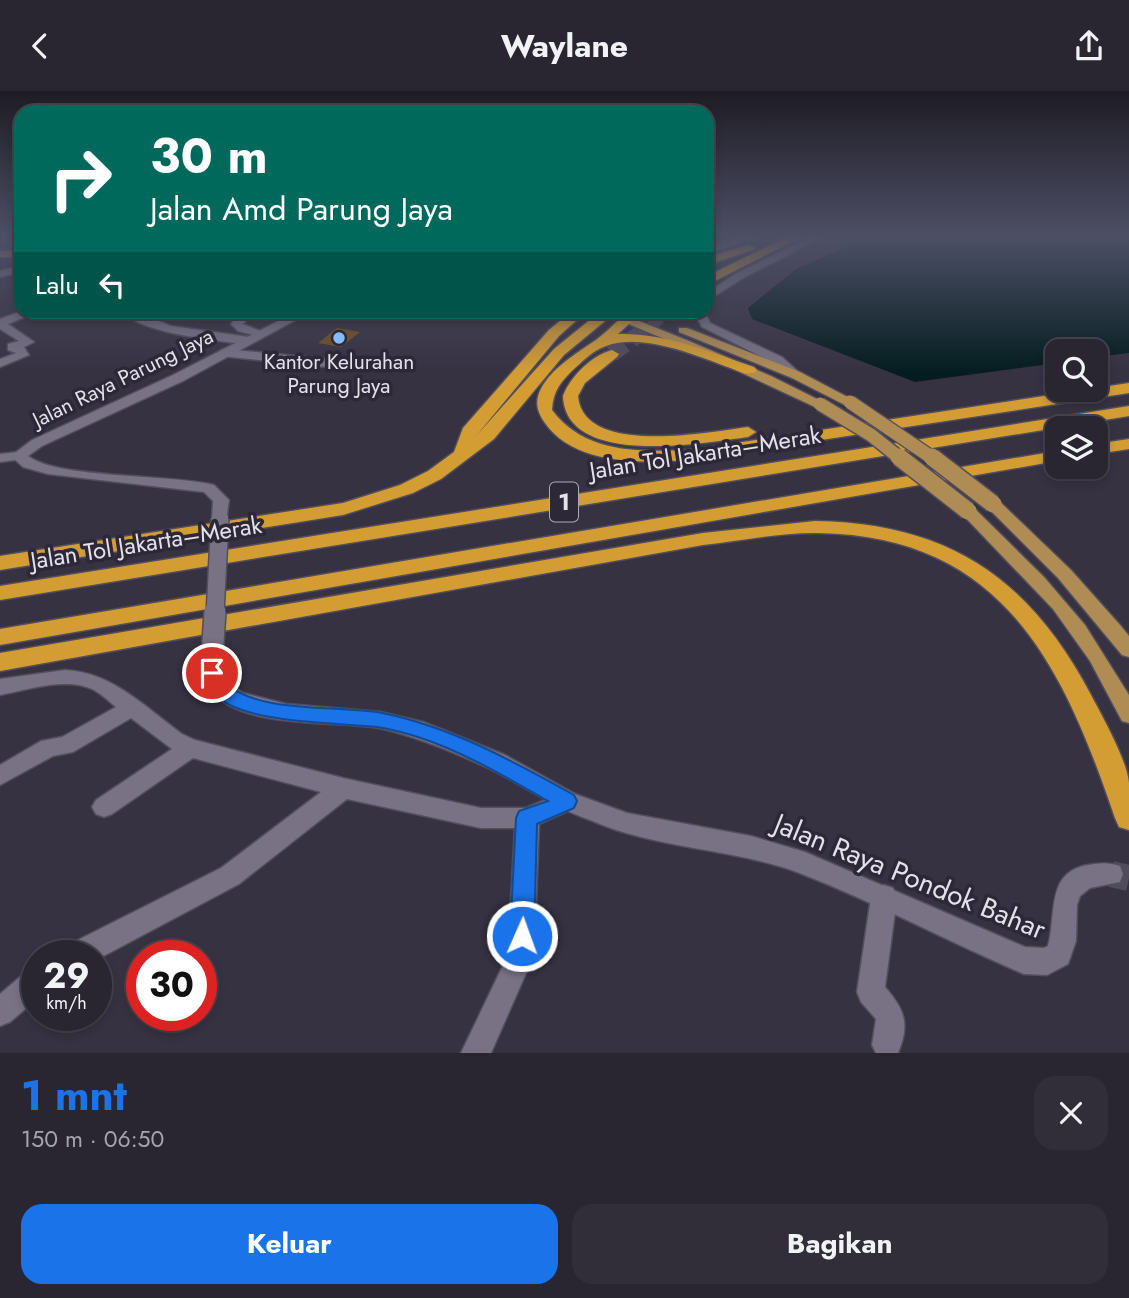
<!DOCTYPE html>
<html lang="id">
<head>
<meta charset="utf-8">
<style>
  :root { --surface:#292632; --page:#312e3a; --text:#f1f3f6; --muted:#a5a5ac; --line:#45434d; --accent:#1a73e8 }
  body { margin:0; font-family:Jost,sans-serif; background:var(--page); color:var(--text); height:100vh; display:flex; flex-direction:column; font-size:26px; white-space:nowrap }
  * { box-sizing:border-box; margin:0 }
  p { font-size:23px; color:var(--muted) }
  .icon { flex:none; width:38px; height:38px; fill:none; stroke:currentColor; stroke-width:2; stroke-linecap:round; stroke-linejoin:round }
  .map { position:relative; height:962px; overflow:hidden }
  .details { display:flex; flex-direction:column; background:var(--surface); flex:1 }
  .details>* { flex:none }
  .banner { position:absolute; left:14px; top:14px; width:700px; height:214px; border-radius:21px; box-shadow:0 4px 10px #0003,0 0 0 2px var(--line); background:#00695c; color:#fff; overflow:hidden }
  .controls { position:absolute; left:1045px; top:248px; display:grid; gap:14px }
  .controls a { display:grid; place-items:center; width:63px; height:63px; border-radius:14px; background:var(--surface); box-shadow:0 4px 10px #0003,0 0 0 2px var(--line); font-size:35px }
  .speed { position:absolute; left:21px; top:849px; display:flex; gap:14px; font-size:35px; font-weight:700; text-align:center }
  .speed>* { display:grid; place-content:center; width:91px; height:91px; border-radius:50%; background:var(--surface); box-shadow:0 4px 10px #0003,0 0 0 2px var(--line); line-height:1 }
  .speed small { font-size:18px; font-weight:400 }
  .speed .limit { border:10px solid #d22; background:#fff; color:#111 }
  .pin { position:absolute; display:grid; place-items:center; width:60px; height:60px; color:#fff; margin:-30px; border:4px solid #fff; border-radius:50%; box-shadow:0 2px 7px #0007 }
  .me { position:absolute; width:77px; margin:-38px; rotate:2deg; stroke-linejoin:round; filter:drop-shadow(0 0 5px #0008) }
  .turn { display:flex; align-items:center; gap:24px; height:147px; padding:0 21px; font-size:32px }
  .turn .icon { width:91px; height:91px; stroke-width:2.5 }
  .turn b { display:block; font-size:49px; line-height:60px }
  .then { display:flex; align-items:center; height:66px; padding:0 21px; background:#0003; gap:14px; font-size:26px }
  .round { display:grid; place-items:center; flex:none; width:74px; height:74px; border-radius:21px; background:var(--page) }
  .head { display:flex; align-items:center; justify-content:space-between; height:119px; padding:0 21px }
  h1 { font-size:42px; font-weight:700; line-height:52px; color:var(--accent) }
  .action { display:flex; gap:14px; margin-top:auto; padding:14px 21px }
  .action a { flex:1; height:80px; border-radius:21px; background:var(--accent); color:#fff; font-size:28px; font-weight:700; line-height:80px; text-align:center }
  .action a+a { background:var(--page); color:var(--text) }
  header { display:flex; justify-content:space-between; align-items:center; height:91px; padding:0 21px; background:var(--surface); font-size:32px; font-weight:700 }
  .map>svg:first-child { display:block }
  .water { fill:#051d20 }
  .building { fill:#724f23 }
  .lines { fill:none; stroke-linecap:round; stroke-linejoin:round }
  .secondary-tunnel { stroke:#514c5b; stroke-width:26; stroke-dasharray:26 13; stroke-linecap:butt }
  .highway-tunnel-far1 { stroke:#514c5b; stroke-width:12; stroke-dasharray:12 6; stroke-linecap:butt }
  .highway-tunnel { stroke:#514c5b; stroke-width:16; stroke-dasharray:16 8; stroke-linecap:butt }
  .street-casing { stroke:#524e5b; stroke-width:3 }
  .secondary-casing { stroke:#524e5b; stroke-width:3 }
  .primary-casing { stroke:#524e5b; stroke-width:3 }
  .highway-casing { stroke:#524e5b; stroke-width:3 }
  .street { fill:#787284; fill-rule:evenodd }
  .secondary { fill:#787284; fill-rule:evenodd }
  .primary { fill:#af8c54; fill-rule:evenodd }
  .highway { fill:#d49d34; fill-rule:evenodd }
  .secondary-bridge-far1-casing { stroke:#524e5b; stroke-width:20; stroke-linecap:butt }
  .secondary-bridge-casing { stroke:#524e5b; stroke-width:24; stroke-linecap:butt }
  .primary-bridge-far1-casing { stroke:#524e5b; stroke-width:16; stroke-linecap:butt }
  .primary-bridge-casing { stroke:#524e5b; stroke-width:20; stroke-linecap:butt }
  .secondary-bridge-far1 { stroke:#787284; stroke-width:17 }
  .secondary-bridge { stroke:#787284; stroke-width:21 }
  .primary-bridge-far1 { stroke:#af8c54; stroke-width:13 }
  .primary-bridge { stroke:#af8c54; stroke-width:17 }
  .route { fill:#1a73e8; stroke:#114b97; stroke-width:2 }
  .poi-dot { fill:#85bbfb; stroke:#2d2838; stroke-width:2.5 }
  .labels { text-anchor:middle; stroke-width:7; stroke-linejoin:round; paint-order:stroke }
  .far-poi-label { font-size:21px; fill:#e4e1eb; stroke:#2d2838 }
  .far-street-label { font-size:21px; fill:#e4e1eb; stroke:#2d2838 }
  .shield { fill:#2d2838; stroke:#adaab5; stroke-width:2 }
  .shield-label { font-size:23px; font-weight:bold; fill:#e4e1eb }
  .street-label { font-size:24px; fill:#e4e1eb; stroke:#2d2838 }
  .near-street-label { font-size:28px; fill:#e4e1eb; stroke:#2d2838 }
</style>
</head>
<body>
<header><svg class="icon" aria-label="back" viewBox="0 0 24 24"><path d="M15 5l-7 7 7 7"/></svg>Waylane<svg class="icon" aria-label="share" viewBox="0 0 24 24"><path d="M12 15V3M7 8l5-5 5 5M5 13v7h14v-7"/></svg></header>
<div class="map">
<svg width="1129" height="962" viewBox="0 0 1129 962">
  <rect width="100%" height="100%" fill="#373242"/>
  <path class="water" d="M869,146H1129V262L1096,266V261H1057V272L915,291L752,228L748,217L796,178Z"/>
  <path class="building" d="M337,237L360,241L341,256L318,252Z"/>
  <g class="lines">
    <path class="secondary-tunnel" d="M1111,783L1129,787"/>
    <path class="highway-tunnel-far1" d="M571,228L584,220
      M636,245L664,224"/>
    <path class="highway-tunnel" d="M612,263L639,243"/>
    <defs>
      <path id="street" d="M21,175V181L0,186V180Z
        M22,220H39L8,233L34,251L24,256L29,264L0,276V268L16,262L8,259V253L19,250L0,238V228Z
        M122,220H134L171,235L249,246L255,250L249,254C218,249 141,243 122,220Z
        M227,220H240L248,227L243,233L268,243L262,246L238,240L231,233L235,228Z
        M225,258L327,268L333,272L327,276L221,265V259Z
        M18,361L25,365L23,368L0,371V363Z
        M65,579C112,581 145,616 182,643L195,649L343,687L481,717H526L567,700L575,703L579,710L575,717L539,733L534,864L491,962H461L508,864L515,737H481L347,708L239,793L96,869V864H65L68,854L221,777L321,701L193,667L112,723L104,726L96,723L92,716L96,709L172,658L131,627L73,661L53,665L0,694V674L41,650L62,646L116,616C109,610 101,603 94,599C67,585 27,599 0,604V588Z
        M884,794L893,797L897,806L885,896C905,919 910,933 898,962H876L872,954L876,928L861,911L857,901L871,806L875,797Z
        M37,876V908L10,931L0,935V903L27,880Z"/>
      <path id="secondary" d="M742,146H757L707,163V157Z
        M811,146H823L743,187L707,210V202L735,183Z
        M298,220H312L183,290L42,355L28,365C58,388 171,383 214,394L229,409L226,431H214L212,428L213,410L204,401L48,383L23,376L11,365L32,349L173,284Z
        M693,220H704L710,232L782,266L802,284L800,287H792L774,272L702,236Z
        M212,559L219,561L222,566V582L227,592L243,602L286,613L380,621L423,631L505,664L575,703L627,722L751,745L805,761L1025,856L1044,857L1048,855C1057,825 1045,781 1088,774C1099,772 1109,771 1120,775L1123,783L1120,791L1090,797L1080,805L1077,814L1076,850L1068,873L1047,884L1024,883C949,851 877,812 802,783C745,761 684,759 626,742C611,738 596,731 582,726C548,713 520,692 488,677C454,661 420,647 384,638C338,628 229,641 206,591C202,581 200,571 205,561Z"/>
      <path id="primary" d="M0,160H21V166H0Z
        M597,220H614L689,250L771,285L827,313L820,317L815,316L708,266Z
        M679,237H687L800,281L857,311L855,314H845L792,287L679,241Z
        M993,408L999,410L1071,479L1120,534L1129,545V566L1122,564L1058,487L987,416L985,413L987,410Z
        M968,415L974,417L1044,486L1085,534L1129,604V632L1122,630L1090,570L1053,518L962,423L960,420Z"/>
      <path id="highway" d="M787,146H801L707,194V185Z
        M749,154L755,157L753,159L707,174V166Z
        M601,220H617L564,264L494,348L441,388L413,402L343,424L0,479V465L343,412L400,394L428,380L454,361L463,337L549,239L566,225H576L578,228L559,245L476,345L554,258Z
        M628,220L642,221L618,243C666,242 710,261 754,276L757,279L754,282H744C706,269 646,240 606,255C594,259 584,269 575,277C561,290 553,300 552,319C585,363 640,361 690,359L1129,292V302L690,369C644,372 575,375 545,332C536,319 534,309 543,294C556,274 577,262 596,249C607,241 617,230 628,220Z
        M660,220H674L664,228L657,224Z
        M612,259L619,263L617,266L585,292L578,305C583,366 710,341 748,336L756,341L748,346C704,352 566,377 563,305C570,286 592,264 612,259Z
        M1129,315V325L0,509V495Z
        M1129,348V358L1096,363V353Z
        M1057,360V370L0,554V538Z
        M815,430C949,432 1030,488 1091,604C1102,625 1127,669 1129,692C1129,707 1129,724 1129,739L1119,736L1115,727C1063,574 1003,445 819,442C781,441 741,450 703,454L0,580V562L703,442Z"/>
    </defs>
    <use href="#street" class="street-casing"/>
    <use href="#secondary" class="secondary-casing"/>
    <use href="#primary" class="primary-casing"/>
    <use href="#highway" class="highway-casing"/>
    <use href="#street" class="street"/>
    <use href="#secondary" class="secondary"/>
    <use href="#primary" class="primary"/>
    <use href="#highway" class="highway"/>
    <defs>
      <path id="secondary-bridge-far1" d="M215,523L220,428"/>
      <path id="secondary-bridge" d="M212,566L215,521"/>
      <path id="primary-bridge-far1" d="M850,311L934,368
        M820,313L871,344L901,368"/>
      <path id="primary-bridge" d="M899,366L968,420
        M932,366L993,413"/>
    </defs>
    <use href="#secondary-bridge-far1" class="secondary-bridge-far1-casing"/>
    <use href="#secondary-bridge" class="secondary-bridge-casing"/>
    <use href="#primary-bridge-far1" class="primary-bridge-far1-casing"/>
    <use href="#primary-bridge" class="primary-bridge-casing"/>
    <use href="#secondary-bridge-far1" class="secondary-bridge-far1"/>
    <use href="#secondary-bridge" class="secondary-bridge"/>
    <use href="#primary-bridge-far1" class="primary-bridge-far1"/>
    <use href="#primary-bridge" class="primary-bridge"/>
  </g>
  <linearGradient id="sky" x2="0" y2="1"><stop stop-color="#1e1c24"/><stop offset="0.52" stop-color="#4d4f65"/><stop offset="1" stop-color="#4d4f65" stop-opacity="0"/></linearGradient>
  <rect width="1129" height="281" fill="url(#sky)"/>
  <path class="route" d="M212,575L219,577C221,581 223,588 226,591C253,623 343,614 382,622C451,636 513,670 574,704L577,710L574,717L537,733L534,845L531,853L522,857L514,853L510,845L516,727L519,720L548,710C506,686 464,661 418,646C405,642 390,638 377,636C335,631 241,634 212,601C208,596 206,588 203,582L206,577Z"/>
  <circle class="poi-dot" cx="339" cy="247" r="7"/>
  <g class="labels">
    <g class="far-poi-label">
      <text x="339" y="278">Kantor Kelurahan<tspan x="339" dy="24">Parung Jaya</tspan></text>
    </g>
    <g class="far-street-label">
      <text transform="translate(123 287) rotate(-26)" y="7">Jalan Raya Parung Jaya</text>
    </g>
    <rect class="shield" x="550" y="391.5" width="28" height="39" rx="5"/>
    <g class="shield-label">
      <text x="564" y="419">1</text>
    </g>
    <g class="street-label">
      <text transform="translate(705 362) rotate(-9)" y="8">Jalan Tol Jakarta–Merak</text>
      <text transform="translate(146 452) rotate(-9)" y="8">Jalan Tol Jakarta–Merak</text>
    </g>
    <g class="near-street-label">
      <text transform="translate(910 785) rotate(22)" y="10">Jalan Raya Pondok Bahar</text>
    </g>
  </g>
</svg>
<div class="controls">
<a><svg class="icon" aria-label="search" viewBox="0 0 24 24"><circle cx="10" cy="10" r="6"/><path d="M15 15l6 6"/></svg></a>
<a><svg class="icon" aria-label="layers" viewBox="0 0 24 24"><path d="M12 4l9 5-9 5-9-5zM3 14l9 5 9-5"/></svg></a>
</div>
<div class="speed"><div>29<small>km/h</small></div><div class="limit">30</div></div>
<div class="pin" style="left:212px;top:582px;background:#d93025"><svg class="icon" aria-label="arrive" viewBox="0 0 24 24"><path d="M6 21V4h12l-3 4 3 4H6"/></svg></div>
<svg class="me" style="left:522px;top:845px" viewBox="-20 -20 40 40"><circle r="17" fill="#1a73e8" stroke="#fff" stroke-width="3"/><path d="M0-11L8 9 0 5-8 9z" fill="#fff"/></svg>
<div class="banner">
<div class="turn"><svg class="icon" aria-label="right" viewBox="0 0 24 24"><path d="M7 20v-9h11M14 6l5 5-5 5"/></svg><div><b>30 m</b>Jalan Amd Parung Jaya</div></div>
<div class="then">Lalu<svg class="icon" aria-label="left" viewBox="0 0 24 24"><path d="M17 20v-9H6M10 6l-5 5 5 5"/></svg></div>
</div>
</div>
<section class="details">
<div class="head"><div><h1>1 mnt</h1><p>150 m · 06:50</p></div><a class="round"><svg class="icon" aria-label="close" viewBox="0 0 24 24"><path d="M6 6l12 12M18 6L6 18"/></svg></a></div>
<div class="action"><a>Keluar</a><a>Bagikan</a></div>
</section>
</body>
</html>
